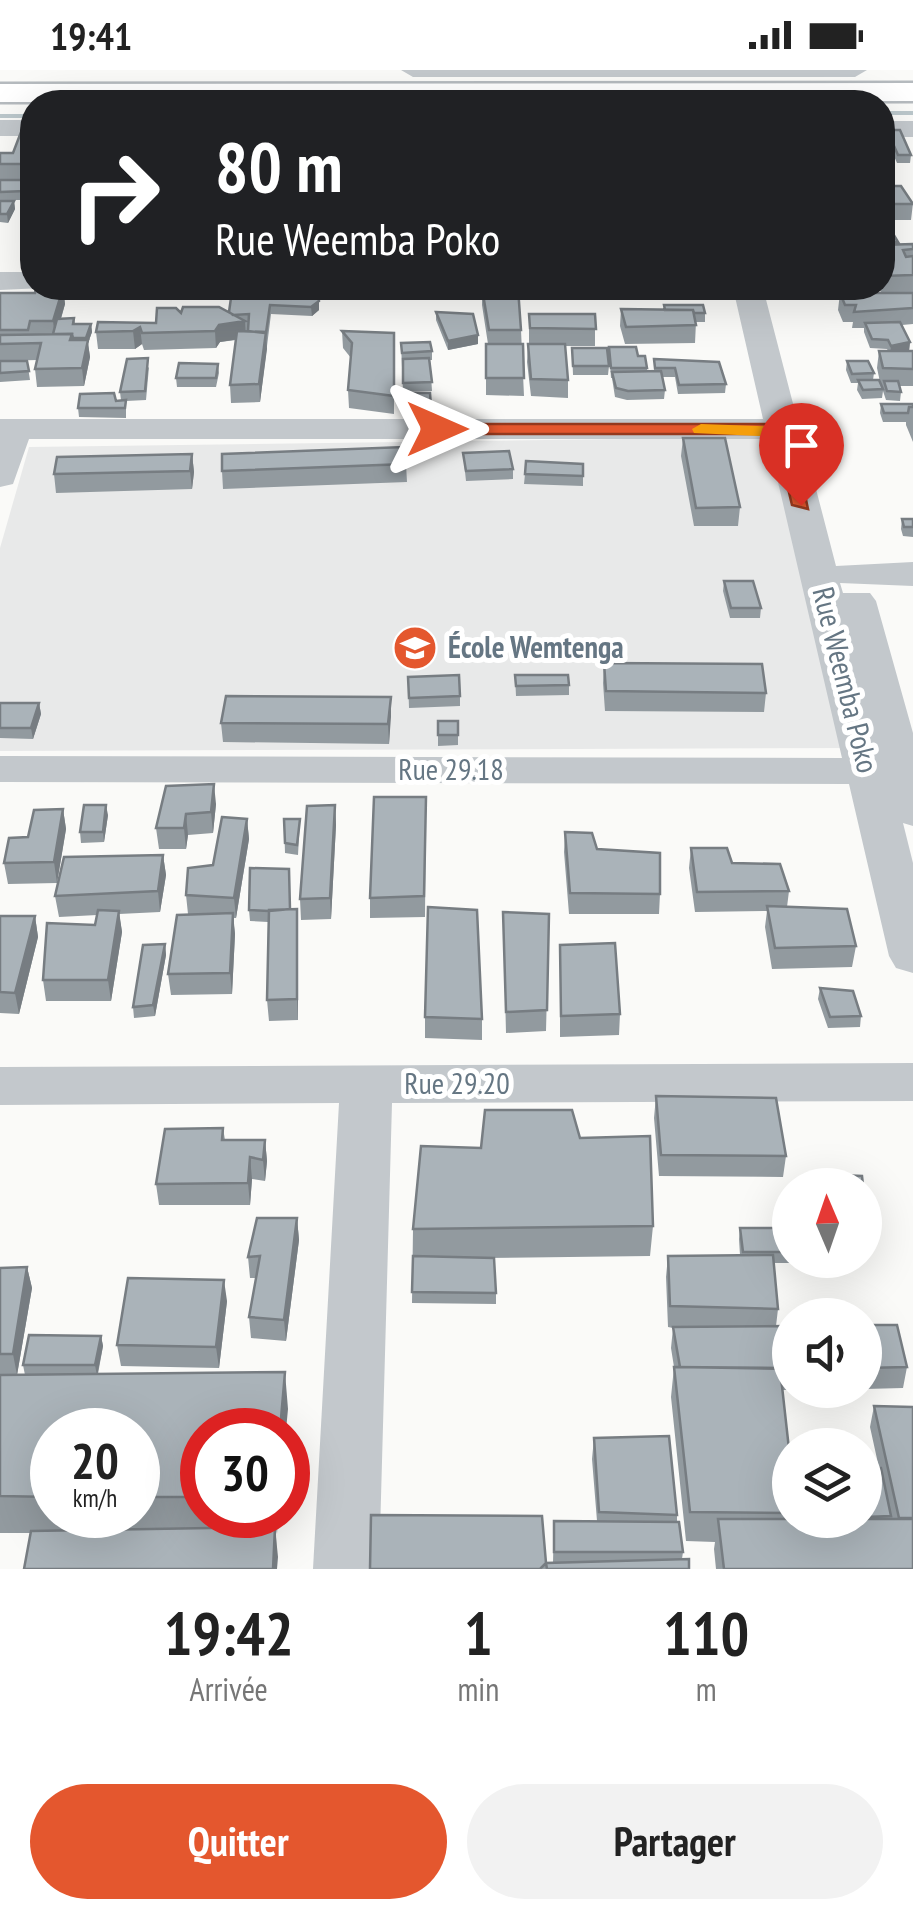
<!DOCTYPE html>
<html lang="fr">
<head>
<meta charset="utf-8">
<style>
  :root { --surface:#fff; --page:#f2f2f2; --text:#222; --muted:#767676; --accent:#e4572e }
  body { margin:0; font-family:"PT Sans Narrow",sans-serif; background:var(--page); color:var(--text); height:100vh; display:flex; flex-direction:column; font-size:38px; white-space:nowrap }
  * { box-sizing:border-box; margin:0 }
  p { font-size:32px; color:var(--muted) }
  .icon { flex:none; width:55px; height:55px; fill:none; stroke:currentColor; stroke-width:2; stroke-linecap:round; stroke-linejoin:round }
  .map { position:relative; height:1499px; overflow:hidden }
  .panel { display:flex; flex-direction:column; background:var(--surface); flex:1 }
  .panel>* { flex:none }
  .guide { position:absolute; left:20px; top:20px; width:875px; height:210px; border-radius:40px; box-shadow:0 10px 40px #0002; background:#202124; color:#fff; overflow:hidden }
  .needle { width:65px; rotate:358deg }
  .controls { position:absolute; left:772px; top:1098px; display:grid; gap:20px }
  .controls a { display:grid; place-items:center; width:110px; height:110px; border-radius:50%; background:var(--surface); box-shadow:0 10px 40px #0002; font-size:50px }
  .speed { position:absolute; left:30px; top:1338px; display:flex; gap:20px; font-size:50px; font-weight:700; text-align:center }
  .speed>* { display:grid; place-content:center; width:130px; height:130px; border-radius:50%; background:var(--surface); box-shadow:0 10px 40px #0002; line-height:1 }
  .speed small { font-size:25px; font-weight:400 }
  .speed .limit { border:15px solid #d22; background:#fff; color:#111 }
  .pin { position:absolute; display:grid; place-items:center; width:85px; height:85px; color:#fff; margin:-102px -42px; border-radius:50% 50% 50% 0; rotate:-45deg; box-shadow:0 0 10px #0007 }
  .pin .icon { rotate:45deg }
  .me { position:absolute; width:110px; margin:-55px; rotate:90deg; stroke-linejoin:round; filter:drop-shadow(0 0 8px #0008) }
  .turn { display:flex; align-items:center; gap:35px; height:210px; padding:0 30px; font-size:45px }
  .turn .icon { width:130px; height:130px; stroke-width:2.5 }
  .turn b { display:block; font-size:70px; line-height:85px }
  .eta { display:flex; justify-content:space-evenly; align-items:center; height:170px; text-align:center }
  .eta b { font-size:60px; font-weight:600; line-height:70px }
  .action { display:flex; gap:20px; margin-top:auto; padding:20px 30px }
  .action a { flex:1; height:115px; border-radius:60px; background:var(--accent); color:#fff; font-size:40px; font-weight:600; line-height:115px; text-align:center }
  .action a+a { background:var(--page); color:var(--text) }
  .status { display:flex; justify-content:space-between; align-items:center; height:70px; padding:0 50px; background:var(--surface); direction:ltr }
  .status svg { height:28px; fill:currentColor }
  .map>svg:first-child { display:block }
  .built { fill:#e8e9e9 }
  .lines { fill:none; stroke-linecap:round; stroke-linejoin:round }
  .stream { fill:#bbc7cb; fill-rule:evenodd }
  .major-casing { stroke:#b5babe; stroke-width:5 }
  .minor { fill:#c3c8cc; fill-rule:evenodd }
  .major { fill:#fff; fill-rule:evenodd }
  .wall { fill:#929a9f; fill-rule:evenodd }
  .shaded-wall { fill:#777d82 }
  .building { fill:#aab3b9; stroke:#777d82; stroke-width:2.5 }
  .route { fill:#e4572e; stroke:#94391e; stroke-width:2.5 }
  .slow { fill:#f59e0b }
  .labels { text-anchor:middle; stroke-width:10; stroke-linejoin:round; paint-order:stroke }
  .poi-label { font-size:30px; font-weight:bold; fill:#657683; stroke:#fff; text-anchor:start }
  .street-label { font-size:30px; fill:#657683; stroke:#fff }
</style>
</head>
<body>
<div class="status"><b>19:41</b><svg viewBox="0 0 49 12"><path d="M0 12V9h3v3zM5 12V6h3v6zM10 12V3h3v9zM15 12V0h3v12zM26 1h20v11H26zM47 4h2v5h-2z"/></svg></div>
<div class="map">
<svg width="913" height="1499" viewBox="0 0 913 1499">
  <rect width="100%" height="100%" fill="#fafaf8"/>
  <path class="built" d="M777,367L855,678L0,681V478L29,377Z"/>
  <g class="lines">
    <path class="stream" d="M882,41H913V45H882Z
      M0,44H32V48H0Z"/>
    <defs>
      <path id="major" d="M913,13V31L0,32V14Z"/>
    </defs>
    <use href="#major" class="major-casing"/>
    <path class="minor" d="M401,0H867L855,7H413Z
      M0,50H32V66H0Z
      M882,51H913V67H882Z
      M0,202H32V218H43L0,220Z
      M733,218H763L797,349L822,352L827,359L822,366L803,369L836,496L913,492V516L840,513L843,523H870L876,531L913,663V756L903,753L913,793V903L896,898L889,886L849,714L0,712V686L842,688L768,369H29L13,414L0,417V349H763Z
      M913,993V1031L392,1033L379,1499H313L339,1033L0,1035V997Z"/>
    <use href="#major" class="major"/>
  </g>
  <path class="wall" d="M32,49V110H0V83H13Z
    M887,60L911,85L910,93H897L886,68Z
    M0,110H29L30,118L26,130H0Z
    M882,116L913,133L911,150H882Z
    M0,131H14L15,139L8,153L0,152Z
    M882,157L898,172V174H913V222H881L878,218H882Z
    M63,218L65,234L61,249L74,248L75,254H91L92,262L88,273L90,287L84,316L37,317L35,299L37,290L0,291V223H35Z
    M482,218L521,260L524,326L486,325V274H488L482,235Z
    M840,223H913V254L902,255L910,272L909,281H913V316H899L901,322L900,331L886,330L883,321L882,328L862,329L857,320L858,313H851L846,300L847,291L874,303L873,310L880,312L877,298L879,281H888L887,279L870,278L864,262V258H852L853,252H843L838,240Z
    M231,228L319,231V240L312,246L271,244L260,332L231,333L230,315L236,270L220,272L216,278L144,280L142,274L135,279H98L96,262L156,253L181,243L229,242Z
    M664,235L705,243V252H696L695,273L625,274L620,256L621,239L664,240Z
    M436,242L478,265V274L448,280L436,250Z
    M529,244H595V276H565L568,310V328L531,326L527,292L528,274H529Z
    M342,261L394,263V344L349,338L348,320L351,288L343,278Z
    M401,273L432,281V290H430L432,321L403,322Z
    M609,277L638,286L647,298V301H654V289L726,314L725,323L678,324L675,307H662L665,320L664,329L627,330L615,327L612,308H611Z
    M572,278L609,296L608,305H573Z
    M0,291H27L30,310L0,312Z
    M218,294L219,303L216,317H177L176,308Z
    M149,297L146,330L126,331V348L79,347L78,338L121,330L120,322Z
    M413,323H430L431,347H413Z
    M881,334H913V372L906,355V352H883L880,343Z
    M683,368L740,437L738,456H694L681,386Z
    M463,383L513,399V409L466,411Z
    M192,384L194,402L192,419L56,423L54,404Z
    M406,394L407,412L223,419L222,401Z
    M583,394V416L524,414L525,404Z
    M902,449H913V467L903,466L901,459Z
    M724,511L761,538L760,548H730L723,521Z
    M604,593L766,623L764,642L605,641L603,613Z
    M515,605L569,615V625L516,626Z
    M408,607L460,626V636L409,638Z
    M391,627L389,674L223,672L221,653Z
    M0,633H39L41,644L33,669L0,668Z
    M438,651H458V675L438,676Z
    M166,716L216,734L213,763L188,765L186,779H159L156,758Z
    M426,727L425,847L370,848V828Z
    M335,735L336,755L331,849L301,850L300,829Z
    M63,739L66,759L57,813L8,814L4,793L28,767Z
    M108,745L104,772L81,773L80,762Z
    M247,749L249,769L236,848H233L235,864L232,924L171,925L168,904L188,844L186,825L213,795Z
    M284,749H300L298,785L285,783Z
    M565,762L597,779L660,824L659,844H569L564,782Z
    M691,778L732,793L789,821L787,837L856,876L852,897L772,899L765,857L767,841L695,842L689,798Z
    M163,785L166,805L160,842L119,844L122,862L111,931H46L43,910L95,855L97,845L59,847L55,826Z
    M290,839L298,860V950L269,951L267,930L268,852L250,851L249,840Z
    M503,842L549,844L546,961L506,963Z
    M0,846H35L38,867L19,944L0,943Z
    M165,874L166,885L155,946L134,948L133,937Z
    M560,875L620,944L619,965L560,967Z
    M820,918L861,946L860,957L828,958L818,929Z
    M425,947L482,949V970L425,968Z
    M656,1026L786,1086L783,1107L659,1106L654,1048Z
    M223,1058L225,1070H265L267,1091L265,1111L252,1109L250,1135H159L156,1114Z
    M580,1068L653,1156L650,1186L485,1188L496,1223V1234L412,1233L413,1159L481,1078Z
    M297,1148L299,1170L286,1271L251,1268L249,1247L256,1208H250L248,1187Z
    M740,1158H790V1190H797V1193H774L778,1239L776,1256H790V1320H782L790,1388V1450H865V1398H879L870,1357L874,1336L913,1337V1499H716L714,1479L715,1472L686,1471L671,1327L674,1297L671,1278L673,1258L668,1257L666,1207L668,1186L740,1185L739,1169Z
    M801,1190H851V1192L802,1194Z
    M27,1197L32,1218L17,1305H25L23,1295L101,1266L103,1276L98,1304L288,1339L202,1360V1445H278L276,1464L277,1499H24L31,1463H0V1198ZM52,1360H138V1445H52Z
    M227,1231L219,1298L121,1296L117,1275Z
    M865,1255L907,1297L903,1318L865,1319Z
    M594,1368L677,1445V1452L683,1482L682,1489L689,1499H370L553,1493L554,1451H597L592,1389Z"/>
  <path class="shaded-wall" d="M14,131L15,139L8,153L7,144Z
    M63,218L65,234L55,268L53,251Z
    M319,231V240L312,246L311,237Z
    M245,251L246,268L220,272L216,278L215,261L219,255Z
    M91,254L92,262L88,273L90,287L84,316L82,298L87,275L86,268Z
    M140,257L142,274L135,279L133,261Z
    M266,262L267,279L260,332L259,314Z
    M478,265V274L448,280V271Z
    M910,272L909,281L890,285L891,276Z
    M192,384L194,402L192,419L190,401Z
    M391,627V647L389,674L388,654Z
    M39,633L41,644L33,669L31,658Z
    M214,714L216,734L213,763L211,742Z
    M106,735L108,745L104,772L103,762Z
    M335,735L336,755L331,849L330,828Z
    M63,739L66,759L57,813L54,792Z
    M186,744L188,765L186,779L184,758Z
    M247,749L249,769L236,848L234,828Z
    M163,785L166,805L160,842L158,821Z
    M297,839L298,860V950L297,929Z
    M119,841L122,862L111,931L108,910Z
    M233,843L235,864L232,924L230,903Z
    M35,846L38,867L19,944L15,923Z
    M165,874L166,885L155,946L153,935Z
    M265,1070L267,1091L265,1111L263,1090Z
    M250,1087L252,1109L250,1135L248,1113Z
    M297,1148L299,1170L286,1271L284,1250Z
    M27,1197L32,1218L17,1305L13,1284Z
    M224,1210L227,1231L219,1298L216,1277Z
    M101,1266L103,1276L97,1306L95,1295Z
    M285,1302L288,1339L286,1360H280Z
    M275,1445H278L277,1464Z
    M275,1457L278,1487L277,1499H273Z"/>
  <path class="building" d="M26,49H32V94H0V83H13Z
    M887,60H900L911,85H898Z
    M0,110H29L25,121L0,122Z
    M882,116H901L913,134H882Z
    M0,131H14L7,144H0Z
    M882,157H889L898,172H882Z
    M913,174V179L903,180L906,187L913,186V205L883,206L882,175Z
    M36,218H63L53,251H30L28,260H0V223H35Z
    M273,218L317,219L319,231L311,237L270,235L266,263L248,261L249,244L233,245L229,242L231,228L272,227Z
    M482,218H518L521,260H489Z
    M840,223H913V238L854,242L856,235H845Z
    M664,235H703L705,243H694L693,240H665Z
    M183,237H219L245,251L219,255L215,261L142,263L140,257L133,261L96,262L98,252L156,253L157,238H176L181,243Z
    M621,239L693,240L696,255L626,257Z
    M436,242L473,244L478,265L448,271Z
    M529,244H595L596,259L530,258Z
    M74,248L73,254H91L86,268H73L72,264H53L57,249Z
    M900,252L910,272L891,276L888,270L872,269L865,253Z
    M237,261L266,262L259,314L230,315Z
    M342,261L394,263V326L348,320L352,273Z
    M72,264L70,270H88L82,298L35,299L41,273L0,274V265Z
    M430,272L432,281L402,283L401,273Z
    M486,274H523L524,308H486Z
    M528,274H565L568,310L531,309Z
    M609,277H636L638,286H645L647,298H611Z
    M572,278H607L609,296H573Z
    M879,281H913V299L883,298Z
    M148,288L145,321L120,322L127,289Z
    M429,288L432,312L403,313V289Z
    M654,289L719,292L726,314L679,315L675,298H655Z
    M0,291H27L29,301L0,303Z
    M847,291H868L874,303L852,304Z
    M179,293L218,294L216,308H176Z
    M661,301L665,320L628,321L616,318L612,302Z
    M858,310H879L883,319L863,320Z
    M884,311H898L901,322L887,321Z
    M114,323L116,331L126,330L125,338H78L80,324Z
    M413,323H430L431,337L413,338Z
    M881,334H913V337H909L908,343H884Z
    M683,368H725L740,437L696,438Z
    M404,377L406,394L222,401V384Z
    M509,381L513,399L466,401L463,383Z
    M192,384L190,401L54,404L57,387Z
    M526,391L583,394V406L525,404Z
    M902,449H913V457H904Z
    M724,511H753L761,538H731Z
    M604,593L762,594L766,623L606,621Z
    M459,605L460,626L409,628L408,607Z
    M515,605H568L569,615L516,616Z
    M226,626L391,627L388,654L221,653Z
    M0,633H39L31,658H0Z
    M438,651H458V665H438Z
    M214,714L211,742L186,744L184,758H156L166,716Z
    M374,727H426L424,826L370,828Z
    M84,735H106L103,762H80Z
    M335,735L330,828L300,829L307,736Z
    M63,739L54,792L4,793L9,768L28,767L34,740Z
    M222,747L247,749L234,828L186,825L188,798L213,795Z
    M284,749H300L297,775L285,773Z
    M565,762L592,763L597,779L660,783V824L570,823Z
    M691,778H727L732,793L780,794L789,821L697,822Z
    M163,785L158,821L55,826L64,787Z
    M250,798L289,799L290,839L269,841L249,840Z
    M767,836L847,839L856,876L775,878Z
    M428,837L477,840L482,949L425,947Z
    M297,839V929L267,930L269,840Z
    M98,840L119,841L108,910H43L47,853L95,855Z
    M503,842L549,844L547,940L506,942Z
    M233,843L230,903L168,904L177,845Z
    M0,846H35L15,923L0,922Z
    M615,873L620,944L561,946L560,875Z
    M165,874L153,935L133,937L143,875Z
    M820,918L853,921L861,946L830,947Z
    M656,1026L776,1028L786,1086L661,1085Z
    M485,1040H572L580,1068L650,1066L653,1156L413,1159L421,1076L481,1078Z
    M223,1058L222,1070H265L263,1090L250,1087L248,1113L156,1114L165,1059Z
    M814,1104L862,1106L863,1115H816Z
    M257,1148H297L284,1250L249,1247L260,1186L248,1187Z
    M740,1158H790V1182H743Z
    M773,1185L778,1239L670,1236L668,1186Z
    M413,1186L494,1188L496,1223L412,1222Z
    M27,1197L13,1284H0V1198Z
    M128,1208L224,1210L216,1277L117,1275Z
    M865,1255H897L907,1297L865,1298Z
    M790,1256V1299L680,1297L673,1257Z
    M29,1265L101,1266L95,1295H23Z
    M674,1297L780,1298L790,1388V1443L690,1442Z
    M285,1302L280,1360H202V1427H138V1360H52V1427L0,1426V1305Z
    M874,1336L913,1337V1448H899Z
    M669,1366L677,1445L599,1442L594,1368Z
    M865,1398H881L891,1446L865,1447Z
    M371,1445L542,1446L546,1493L540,1499H370Z
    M718,1449H913V1499H724Z
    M554,1451L679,1452L683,1482H554Z
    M275,1457L273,1499H24L31,1461Z
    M689,1489V1499H547L546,1493Z"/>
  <path class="route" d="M782,354L791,359L808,439L792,435L775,364H437L428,359L437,354Z"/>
  <path class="slow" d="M701,354L783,357L792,362L783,367L694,363L692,359Z"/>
  <defs>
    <symbol id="school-disc" viewBox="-11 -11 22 22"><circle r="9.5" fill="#e4572e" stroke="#fff"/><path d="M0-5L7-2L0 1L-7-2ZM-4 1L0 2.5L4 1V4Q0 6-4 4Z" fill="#fff"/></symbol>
  </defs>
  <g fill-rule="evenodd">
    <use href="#school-disc" x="390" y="553" width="50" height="50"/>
  </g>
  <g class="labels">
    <g class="poi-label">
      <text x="448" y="588">École Wemtenga</text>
    </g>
    <g class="street-label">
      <text transform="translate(845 610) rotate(76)" y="10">Rue Weemba Poko</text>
      <text x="451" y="710">Rue 29.18</text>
      <text x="457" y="1024">Rue 29.20</text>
    </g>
  </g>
</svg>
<div class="controls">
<a><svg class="needle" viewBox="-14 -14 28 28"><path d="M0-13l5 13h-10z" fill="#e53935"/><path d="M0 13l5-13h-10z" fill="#767676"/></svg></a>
<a><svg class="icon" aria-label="sound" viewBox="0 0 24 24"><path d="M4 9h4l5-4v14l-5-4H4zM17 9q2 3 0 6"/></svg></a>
<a><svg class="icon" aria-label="layers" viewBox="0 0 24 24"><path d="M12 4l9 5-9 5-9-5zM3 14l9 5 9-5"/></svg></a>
</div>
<div class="speed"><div>20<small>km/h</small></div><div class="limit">30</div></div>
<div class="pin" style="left:801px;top:435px;background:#d93025"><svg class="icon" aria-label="arrive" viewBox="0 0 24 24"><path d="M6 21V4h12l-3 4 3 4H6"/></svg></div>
<svg class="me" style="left:437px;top:359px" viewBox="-20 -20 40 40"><path d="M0-17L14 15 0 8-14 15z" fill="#e4572e" stroke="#fff" stroke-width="4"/></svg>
<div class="guide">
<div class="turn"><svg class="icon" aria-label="right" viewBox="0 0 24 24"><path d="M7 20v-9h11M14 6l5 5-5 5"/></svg><div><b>80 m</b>Rue Weemba Poko</div></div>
</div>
</div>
<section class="panel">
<div class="eta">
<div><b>19:42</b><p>Arrivée</p></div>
<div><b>1</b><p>min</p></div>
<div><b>110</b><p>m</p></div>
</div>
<div class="action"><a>Quitter</a><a>Partager</a></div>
</section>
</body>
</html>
